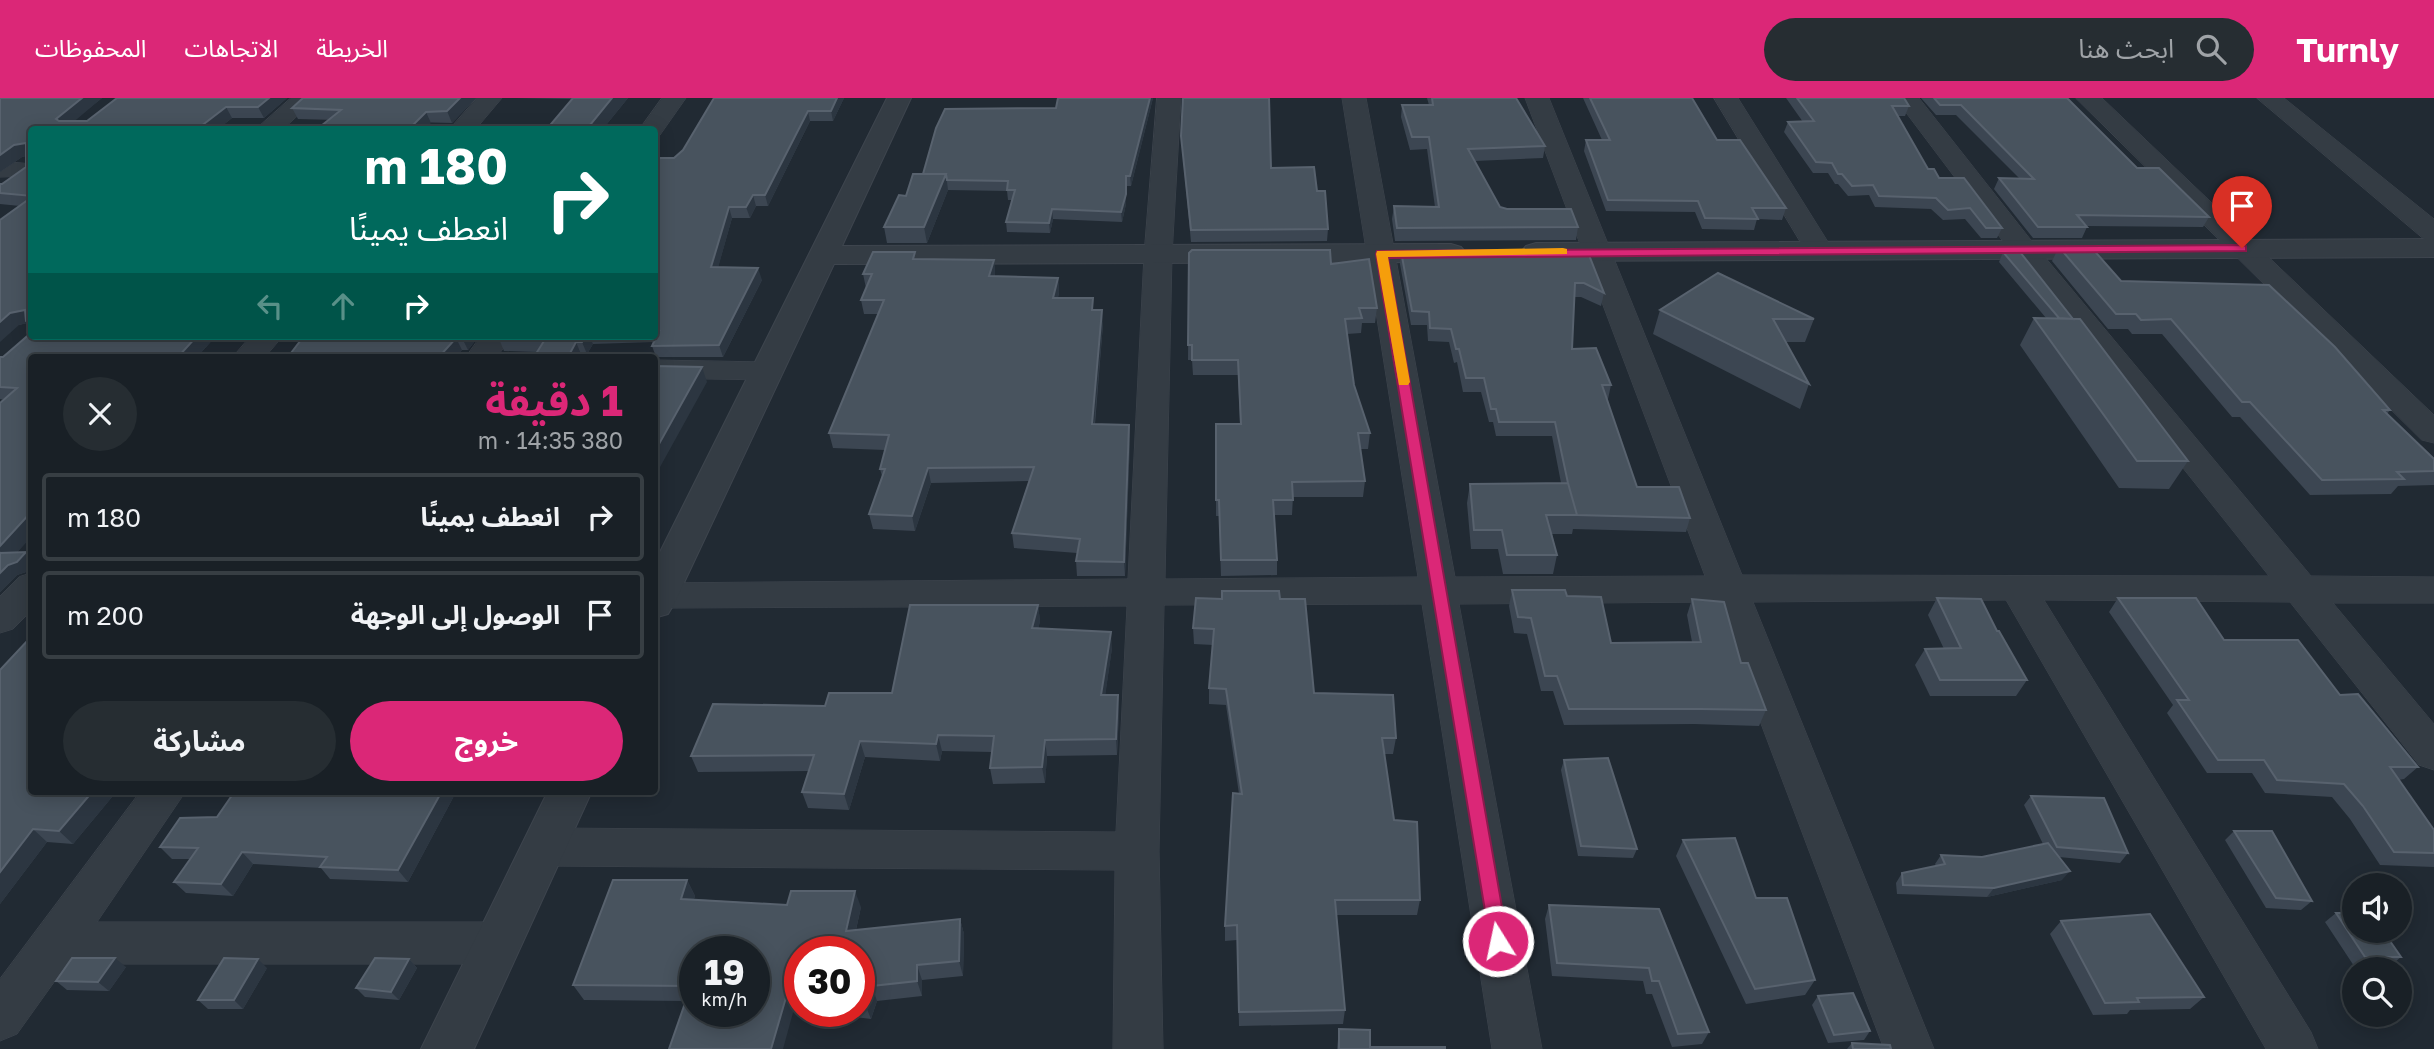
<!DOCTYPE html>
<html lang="ar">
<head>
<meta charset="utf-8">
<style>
  :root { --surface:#192026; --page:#262d32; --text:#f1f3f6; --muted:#9fa3a7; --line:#373e43; --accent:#db2777 }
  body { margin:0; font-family:"Golos Text","Noto Sans Arabic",sans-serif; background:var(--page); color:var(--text); direction:rtl; height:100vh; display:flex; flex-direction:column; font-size:26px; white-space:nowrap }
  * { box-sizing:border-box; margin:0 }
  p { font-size:23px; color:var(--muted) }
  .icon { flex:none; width:38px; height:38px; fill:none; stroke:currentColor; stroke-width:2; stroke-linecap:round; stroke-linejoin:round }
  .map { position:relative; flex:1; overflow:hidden; direction:ltr }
  .drawer { position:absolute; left:28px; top:256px; width:630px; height:441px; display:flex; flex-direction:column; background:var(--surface); border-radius:7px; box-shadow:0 4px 18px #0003,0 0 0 2px var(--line); direction:rtl }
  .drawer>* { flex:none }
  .guide { position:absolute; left:28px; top:28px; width:630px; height:214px; border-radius:7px; box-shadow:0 4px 18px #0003,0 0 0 2px var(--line); direction:rtl; background:#00695c; color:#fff; overflow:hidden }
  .buttons { position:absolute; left:2342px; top:775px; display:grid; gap:14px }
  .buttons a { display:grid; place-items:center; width:70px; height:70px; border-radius:50%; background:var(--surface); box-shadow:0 4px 18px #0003,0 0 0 2px var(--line); font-size:35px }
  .speed { position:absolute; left:679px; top:838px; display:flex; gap:14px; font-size:35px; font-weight:700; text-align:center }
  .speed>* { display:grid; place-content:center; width:91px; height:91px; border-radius:50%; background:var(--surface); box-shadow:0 4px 18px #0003,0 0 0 2px var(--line); line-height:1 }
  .speed small { font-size:18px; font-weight:400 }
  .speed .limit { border:10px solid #d22; background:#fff; color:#111 }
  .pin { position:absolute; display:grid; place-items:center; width:60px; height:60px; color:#fff; margin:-72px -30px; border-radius:50% 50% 50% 0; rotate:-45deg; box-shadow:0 0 7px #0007 }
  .pin .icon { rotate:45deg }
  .me { position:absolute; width:77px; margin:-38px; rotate:350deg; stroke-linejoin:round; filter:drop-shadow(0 0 5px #0008) }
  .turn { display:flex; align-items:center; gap:24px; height:147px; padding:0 35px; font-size:32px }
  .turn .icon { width:91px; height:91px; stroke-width:2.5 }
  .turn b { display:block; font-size:49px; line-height:60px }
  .lanes { display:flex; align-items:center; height:66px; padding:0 35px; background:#0003; justify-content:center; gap:35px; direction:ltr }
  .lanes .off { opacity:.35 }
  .round { display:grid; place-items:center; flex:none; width:74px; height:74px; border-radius:37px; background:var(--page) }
  .head { display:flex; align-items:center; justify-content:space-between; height:119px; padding:0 35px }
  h1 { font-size:42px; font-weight:700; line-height:52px; color:var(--accent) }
  .action { display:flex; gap:14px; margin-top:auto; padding:14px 35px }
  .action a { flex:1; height:80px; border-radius:42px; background:var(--accent); color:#fff; font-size:28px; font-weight:700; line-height:80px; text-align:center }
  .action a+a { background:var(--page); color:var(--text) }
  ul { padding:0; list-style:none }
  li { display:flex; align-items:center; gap:21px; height:88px; margin:0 14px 10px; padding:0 21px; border:4px solid var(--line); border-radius:7px }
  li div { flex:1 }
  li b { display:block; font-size:26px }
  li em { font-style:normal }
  header { display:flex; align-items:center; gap:42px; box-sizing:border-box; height:98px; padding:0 35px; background:var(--accent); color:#fff }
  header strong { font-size:33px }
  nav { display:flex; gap:38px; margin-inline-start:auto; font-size:24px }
  .search { width:490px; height:63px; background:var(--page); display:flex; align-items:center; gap:18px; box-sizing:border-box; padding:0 24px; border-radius:38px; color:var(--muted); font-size:26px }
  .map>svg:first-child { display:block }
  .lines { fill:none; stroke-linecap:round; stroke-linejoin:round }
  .minor-casing { stroke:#3e454e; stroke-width:1 }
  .tertiary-casing { stroke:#3e454e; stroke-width:2 }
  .minor { fill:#343c44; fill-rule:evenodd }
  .tertiary { fill:#343c44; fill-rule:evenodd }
  .wall { fill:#3c4652 }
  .shaded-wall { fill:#2c3641 }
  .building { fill:#48535e; stroke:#58626e; stroke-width:2; fill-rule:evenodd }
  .route { fill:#db2777; stroke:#8e194d; stroke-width:2 }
  .slow { fill:#f59e0b }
</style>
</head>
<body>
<header>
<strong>Turnly</strong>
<div class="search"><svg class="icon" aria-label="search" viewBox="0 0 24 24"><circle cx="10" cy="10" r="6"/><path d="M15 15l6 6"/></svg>ابحث هنا</div>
<nav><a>الخريطة</a><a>الاتجاهات</a><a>المحفوظات</a></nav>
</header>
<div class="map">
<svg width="2434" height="951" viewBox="0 0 2434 951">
  <rect width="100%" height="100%" fill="#212a33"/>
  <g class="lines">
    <defs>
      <path id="minor" d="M291,0H317L282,32H255Z
        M477,0H502L475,32H449Z
        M662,0H686L660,37L654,38V32H639Z
        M1157,0H1181L1172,157L1165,481L1418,479L1342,0H1366L1455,479L1705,478L1525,0H1549L1742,477L2269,478L2014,158L1895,0H1919L2034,146L2311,478L2434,479V505H2333L2434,626V672L2419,667L2290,504L2044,502L2311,934L2318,951H2266L2006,502L1753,504L1934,951H1884L1715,504L1459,506L1542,951H1492L1422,506L1164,507L1159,753L1163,951H1113L1115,772L545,768L529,762L523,749L529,736L545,730L1116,734L1127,508L659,510L654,509V485L1128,481L1144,157Z
        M1714,0H1738L1833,152L1829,158L1819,160L1809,158Z
        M2076,0H2102L2434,317V345L2422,342Z
        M2257,0H2284L2434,121V143L2424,141Z
        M0,63L32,66V78L0,79Z
        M251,238H283L265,259H233Z
        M481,238H512L497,259H466Z
        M654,262L766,264L777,266L782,273L777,280L766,282L654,280Z
        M32,475V512L13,531L0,535V498L19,479Z
        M141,693H186L97,824H498L515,830L521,845L515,860L498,866H67L17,936L0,943V881Z"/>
      <path id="tertiary" d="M887,0H911L842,148L1451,146L1461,149L1466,155L1461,161L1451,164L834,166L674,506L668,516L654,520V466Z
        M2434,141V159L1536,163L1526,160L1521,154L1526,148L1536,145Z
        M548,693H592L474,951H421Z"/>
    </defs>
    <use href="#minor" class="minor-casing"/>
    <use href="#tertiary" class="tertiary-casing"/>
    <use href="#minor" class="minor"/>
    <use href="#tertiary" class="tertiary"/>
  </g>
  <path class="wall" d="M0,0H102L73,23H87L117,0H287L264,20H232L217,32H32V231L27,225L19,227L20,108L0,106V86H2L26,69V58L22,59L0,74Z
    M476,0L452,25L298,21L292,10Z
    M515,0H628L602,32H546L573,1Z
    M714,0H844L833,23H810L768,108H756L750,120H732L718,169L762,182L723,259H656L652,248L653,244L593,246L587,256H581L579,259H534L537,254L504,253L499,241L501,238H654V68L674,60L683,52Z
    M1153,0L1131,88H1126V106L1122,124L1053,121L1050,135L1007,134L1006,124L1012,102H1008L1007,93L948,92L927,145H887L884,129L923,76L1056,10Z
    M1427,0H1516L1545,48L1543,60L1475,63L1500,109L1578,129L1576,142L1395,143L1392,121L1394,108L1435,109L1427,51L1410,52L1401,19L1402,7H1429Z
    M1583,0H1692L1717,42L1786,110L1782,122L1757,121L1754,132L1702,131L1695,114L1606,113L1584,53L1586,42H1602Z
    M1786,0H1904L1909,8L1905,18H1898L1928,71L2002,130L1997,140H1981L1965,121L1943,122L1931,111L1875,109L1869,97L1848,98L1838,86H1835L1828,75H1813L1784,34L1788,24H1803Z
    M1921,0H2067L2137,70L2209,119L2203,129L2086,128L2087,129L2082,140H2033L1994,91L1999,80H2019L1956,17H1936Z
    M1181,38L1271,70L1317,93L1328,131L1327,143L1191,144Z
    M2059,149L2121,183L2390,312L2387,316L2434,361V387L2398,388L2391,396L2310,397L2240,319H2232L2162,236H2132L2128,231H2108L2052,163Z
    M1587,152L1604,195L1601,208L1581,199H1574L1572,251L1611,287L1608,301H1607L1637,389L1690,420L1686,434L1573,431L1572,436H1552L1557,457L1553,476H1503L1498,451H1471L1467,405L1470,386L1561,385L1552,338H1496L1493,324H1489L1481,294H1463L1457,264L1454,265L1449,244L1428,243L1427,227H1411L1400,166L1401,153Z
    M2003,154L2188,363L2169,391L2119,390L2020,247L2034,220H2046L1999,164Z
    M1189,155L1377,210L1375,225H1362L1361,235L1347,236L1354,287L1370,335L1368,351H1360L1365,383L1363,399H1293L1292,417H1274L1277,462V477L1221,478L1219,418H1216V326H1240L1238,277H1193L1192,262H1188Z
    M917,161L994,162L995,178L1058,180L1059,194L1058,200L1094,212L1103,226L1095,326L1129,327L1130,341L1125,478H1077L1076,463L1077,455L1014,450L1012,435L1029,383L931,385L915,433L873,431L869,416L882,378L880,371L885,352L833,350L829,335L879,216H864L861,202L866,190L863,176Z
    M1660,212L1814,221L1805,244H1786L1809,286L1800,311L1653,236Z
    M32,238H216L197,259H32V438L17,454H26L32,461V468L26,474L17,477L0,494V305L4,302L0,301V259H3Z
    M304,238H479L468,252H462L455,259H288Z
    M1512,492L1567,498L1611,545L1692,544L1687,517L1692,501L1741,565L1766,612L1759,628L1694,626L1564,627L1553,593H1541L1527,536L1514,535L1509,508Z
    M1937,500L1997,533L2027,582L2016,598H1930L1915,567L1925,551H1944L1928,517Z
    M2118,500L2224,542L2340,597L2418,669L2404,681L2398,682L2434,732V769L2380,767L2350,721L2332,699L2265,695L2252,675H2207L2167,615L2173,607L2109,514Z
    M1222,501H1280L1314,595L1396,640L1393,656H1384L1394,722L1420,802L1417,817H1336L1345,912L1343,926L1239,928L1237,842L1225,843V828L1239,696L1226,607L1209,606V590L1213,547L1194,546L1193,530Z
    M1038,507L1040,523L1038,531L1112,550L1105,597L1119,613L1117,657L1047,658L1045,685L993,686L990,670L992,654L942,653L940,663L865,659L849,712L808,710L802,694L809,673L698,674L691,658L825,608L892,595Z
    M0,572L32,693H117L73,746L47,744L0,806Z
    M1564,662L1637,751L1633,760L1578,758L1561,672Z
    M235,693H450L454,698L408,784L330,781L321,770L253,766L233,798L186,795L174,784L190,761H172L160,749L217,719Z
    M2031,698L2128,755L2120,765L2059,759L2062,782L1987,799L1897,796L1896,785L1902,775L1936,768L1935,766L1941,757L1982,759L2043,746L2024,707Z
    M2234,733L2312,803L2301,812L2266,810L2225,742Z
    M1683,742L1756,800L1815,882L1805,897L1746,906L1676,758Z
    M687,782L695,798L694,801L787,807L861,809L856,832L960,821L964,836L963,878L922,882V898L877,903L871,921L816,914H859V854H800V911L686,903L584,902L573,887Z
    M1549,807L1659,811L1709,934L1702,946L1672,949L1652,896H1646L1643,883L1552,878L1545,821Z
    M2336,815L2401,859L2390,868H2354L2325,824Z
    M2061,823L2204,899L2190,911L2130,912L2127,916L2093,917L2050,836Z
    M409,861L417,870L399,902L365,899L356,890Z
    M126,869L109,893L67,892L56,883Z
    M267,870L243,911H208L198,902Z
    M1818,898L1870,933L1864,942L1828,945L1812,907Z
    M1339,931L1370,949L1445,951H1337Z
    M1852,945L1891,951H1847Z"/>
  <path class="shaded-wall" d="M82,0H102L64,32L56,21Z
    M269,0H287L264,20L258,9Z
    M460,0H476L452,25L447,13Z
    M612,0H628L602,32H586Z
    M837,0H844L833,23L831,13Z
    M1150,0H1153L1131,88L1130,78Z
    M226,9L232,20L217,32H196Z
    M808,13L810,23L768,108L765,97Z
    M426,14L431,25L424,32H408Z
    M26,45L32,56L22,59L0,74V57L14,47Z
    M946,76L948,92L927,145L924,129Z
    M1126,78V106L1122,124L1121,114Z
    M753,97L756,108L750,120L746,109Z
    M729,109L732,120L715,181L711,169Z
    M1052,111L1053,121L1050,135L1049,125Z
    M994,162L995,176L991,192L989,178Z
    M758,170L762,182L723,259L719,247Z
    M1058,180L1059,194L1054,214L1053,200Z
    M25,212L26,223L27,225L19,227L0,244V224L10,215Z
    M1102,212L1103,226L1093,341L1092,326Z
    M197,238H216L197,259H178Z
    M464,238H479L468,252L462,240Z
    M586,238H589L593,246L587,256L582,244Z
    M456,240L462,252L455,259H439Z
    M576,244L581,256L579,259H568Z
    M702,269L707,284L654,380V355Z
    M1129,327L1130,341L1125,478L1124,464Z
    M928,370L931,385L915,433L912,418Z
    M32,413V438L9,463L0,453V448Z
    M26,454L32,461V468L26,474L17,477L0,494V475L8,467Z
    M1038,507L1040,523L1035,547L1032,530Z
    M1111,534L1112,550L1103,614L1101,597Z
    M1118,597L1119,613L1117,657L1116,641Z
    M938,637L942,653L940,663L936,646Z
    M1045,642L1047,658L1045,685L1042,669Z
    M860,643L865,659L849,712L844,696Z
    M93,693H117L73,746L59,733Z
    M442,693H450L454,698L408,784L398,772Z
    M33,731L47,744L0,806V774Z
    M242,754L253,766L233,798L221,786Z
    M2070,773L2062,782L1987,799L1994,790Z
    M687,782L695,798L689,816L681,801Z
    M855,793L861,809L852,849L846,833Z
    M960,821L964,836L963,878L959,863Z
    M115,860L126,869L109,893L98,884Z
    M258,861L267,870L243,911L234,902Z
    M409,861L417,870L399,902L391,894Z
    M917,867L922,882V898L917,883Z
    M872,888L877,903L871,921L865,906Z
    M787,896L794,911L783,951H771Z"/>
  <path class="building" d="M0,0H82L56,21L59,23H87L117,0H269L258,9H226L196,32H32V98L0,95V86H2L26,69V45L14,47L0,57Z
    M303,0H460L447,13L426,14L408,32H316L341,12L292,10Z
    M573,0H612L586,32H546Z
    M714,0H837L831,13H808L765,97H753L746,109H729L711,169L758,170L719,247L652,248L659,233H654V68L660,60H674L683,52Z
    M1058,0H1150L1130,78H1126V96L1121,114L1052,111L1049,125L1006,124L1015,92H1007L1008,83L947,82L946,76H923L936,30L945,11L1056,10Z
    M1183,0H1269L1271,70L1314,69L1317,93H1325L1328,131L1191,132L1181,38Z
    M1432,0H1516L1545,48L1468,51L1500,109L1507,111H1571L1578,129L1397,130L1394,108L1439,109L1429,39H1412L1402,7H1433Z
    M1590,0H1692L1717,42H1740L1786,110H1752L1758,121L1705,120L1698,103L1608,102L1586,42H1610Z
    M1797,0H1904L1909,8H1892L1928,71H1934L1939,80H1964L2002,130H1986L1970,110L1948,112L1936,100L1879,98L1873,87L1852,88L1842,76H1838L1832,65L1816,64L1788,24L1814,23Z
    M1934,0H2067L2137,70H2159L2209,119L2077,117L2087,129H2038L1999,80L2034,81L1961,7H1940Z
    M913,76H946L924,129H884L899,97L906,98Z
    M32,99V224L26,223L25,212L10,215L0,224V122Z
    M2059,149H2091L2121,183L2269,187L2335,249L2390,312H2383L2434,361V373L2397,374L2404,381L2322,382L2250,304H2242L2171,221L2141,222L2136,216H2116Z
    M1192,152H1330L1331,166L1369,161L1377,210H1359L1362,220L1345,221L1354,287L1370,335H1358L1365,383L1292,384L1293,402H1273L1277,462H1221L1219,402H1216V326H1241L1238,262H1192V247H1188L1189,155Z
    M1587,152L1604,195L1584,185H1575L1572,251L1596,250L1611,287H1602L1637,389H1679L1690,420L1577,417L1568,385L1555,324H1499L1496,311H1491L1484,280H1466L1459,251H1456L1451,231L1430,230L1429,214L1412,213L1401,153Z
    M873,154H915L913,161L994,162L989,178L1058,180L1053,200H1093L1092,212H1102L1092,326L1129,327L1124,464L1076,463L1080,441L1012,435L1034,369L928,370L912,418L869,416L885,371H880L889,337L829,335L884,202H861L872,176H863Z
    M2003,154H2020L2073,221L2059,220Z
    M1718,175L1814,221H1773L1809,286L1660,212Z
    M2034,220L2080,221L2188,363H2137Z
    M32,234V238H197L178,259H32V413L0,448V305L17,290L0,289V259H3Z
    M304,238H464L462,240H456L439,259H288Z
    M501,238H586L582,244H576L568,259H534L544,243L499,241Z
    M654,268L702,269L654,355Z
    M1568,385L1577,417H1546L1557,457H1507L1502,432H1474L1470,386Z
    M26,454L17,464L8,467L0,475V455Z
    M1512,492H1565L1567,498L1601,499L1611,545L1701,544L1692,501L1724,504L1741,565H1748L1766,612L1701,611H1569L1557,578H1545L1531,520L1518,519Z
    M1222,493H1279L1280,501H1305L1314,595L1393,597L1396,640H1382L1394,722L1417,724L1420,802H1335L1345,912L1239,914L1237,827L1225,828L1233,695L1242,696L1226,591L1209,590L1214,531L1193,530L1196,500L1222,501Z
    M1937,500L1981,501L1997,533H1999L2027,582H1940L1925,551L1961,550Z
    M2118,500H2196L2224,542H2298L2340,597L2358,596L2418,669H2390L2434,732V755L2394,754L2363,708L2344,686L2277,682L2264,662H2218L2177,602H2189Z
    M910,507H1038L1032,530L1111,534L1101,597H1118L1116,641L1045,642L1042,669L990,670L994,638L938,637L936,646L860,643L844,696L802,694L814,657L691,658L713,606L825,608L829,595H892Z
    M29,541H32V693H93L59,733L33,731L0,774V572Z
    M1608,660L1637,751L1581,748L1564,662Z
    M235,693H442L398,772L320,769L327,759L242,754L221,786L174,784L198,750L160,749L180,720L217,719Z
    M2031,698L2104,700L2128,755L2057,749Z
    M2234,733H2272L2312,803L2276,800Z
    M1735,740L1756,800H1787L1815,882L1755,891L1683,742Z
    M2048,745L2070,773L1994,790L1903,787L1902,775L1945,766L1941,757L1982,759Z
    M613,782H687L681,801L787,807L791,793H855L846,833L960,821L959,863L917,867V883L872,888L865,906L859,905V854H800V897L787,896L771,951H669L691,888L573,887ZM695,854H754V914H695Z
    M1549,807L1659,811L1709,934L1678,936L1659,883H1652L1649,870L1557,865Z
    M2336,815H2354V833H2383L2401,859H2365Z
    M2150,816L2204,899L2137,900L2139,904L2105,905L2061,823Z
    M72,860H115L98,884L56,883Z
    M224,860L258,861L234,902H198Z
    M375,860L409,861L391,894L356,890Z
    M1853,895L1870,933L1834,937L1818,898Z
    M1339,931L1370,932V949H1445V951H1339Z
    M1852,945L1890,947L1891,951H1853Z"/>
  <path class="route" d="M2242,147L2246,148V153L1388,160L1508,843L1505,849L1498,852L1491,849L1376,156L1377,153Z"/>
  <path class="slow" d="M1563,150L1567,151V156L1388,159L1410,284L1408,287H1399L1376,156L1377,153Z"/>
</svg>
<div class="buttons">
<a><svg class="icon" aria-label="sound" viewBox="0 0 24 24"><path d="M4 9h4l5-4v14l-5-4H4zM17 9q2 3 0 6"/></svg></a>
<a><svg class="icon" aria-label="search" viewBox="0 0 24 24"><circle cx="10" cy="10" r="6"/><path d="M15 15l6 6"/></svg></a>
</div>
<div class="speed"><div>19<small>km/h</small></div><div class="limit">30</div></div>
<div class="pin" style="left:2242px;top:150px;background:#d93025"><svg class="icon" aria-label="arrive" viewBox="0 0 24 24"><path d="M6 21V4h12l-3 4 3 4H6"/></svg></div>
<svg class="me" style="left:1498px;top:843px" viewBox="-20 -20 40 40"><circle r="17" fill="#db2777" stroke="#fff" stroke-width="3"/><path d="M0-11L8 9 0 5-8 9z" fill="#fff"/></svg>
<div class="guide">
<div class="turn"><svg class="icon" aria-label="right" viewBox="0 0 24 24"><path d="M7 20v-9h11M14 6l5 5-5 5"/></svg><div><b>180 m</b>انعطف يمينًا</div></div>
<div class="lanes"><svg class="icon off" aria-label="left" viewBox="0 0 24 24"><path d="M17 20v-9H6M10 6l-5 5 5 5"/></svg><svg class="icon off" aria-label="ahead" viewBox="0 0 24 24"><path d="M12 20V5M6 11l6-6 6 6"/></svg><svg class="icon" aria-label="right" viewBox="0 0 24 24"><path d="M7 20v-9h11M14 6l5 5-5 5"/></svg></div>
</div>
<section class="drawer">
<div class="head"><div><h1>1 دقيقة</h1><p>380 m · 14:35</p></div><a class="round"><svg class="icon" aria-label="close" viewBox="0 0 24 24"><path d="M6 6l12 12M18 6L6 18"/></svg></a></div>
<ul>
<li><svg class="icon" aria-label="right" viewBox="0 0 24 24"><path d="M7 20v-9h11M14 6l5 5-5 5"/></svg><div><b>انعطف يمينًا</b></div><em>180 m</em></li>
<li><svg class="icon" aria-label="arrive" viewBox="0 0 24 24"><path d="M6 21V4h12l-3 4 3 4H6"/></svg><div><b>الوصول إلى الوجهة</b></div><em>200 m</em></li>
</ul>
<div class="action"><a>خروج</a><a>مشاركة</a></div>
</section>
</div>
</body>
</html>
